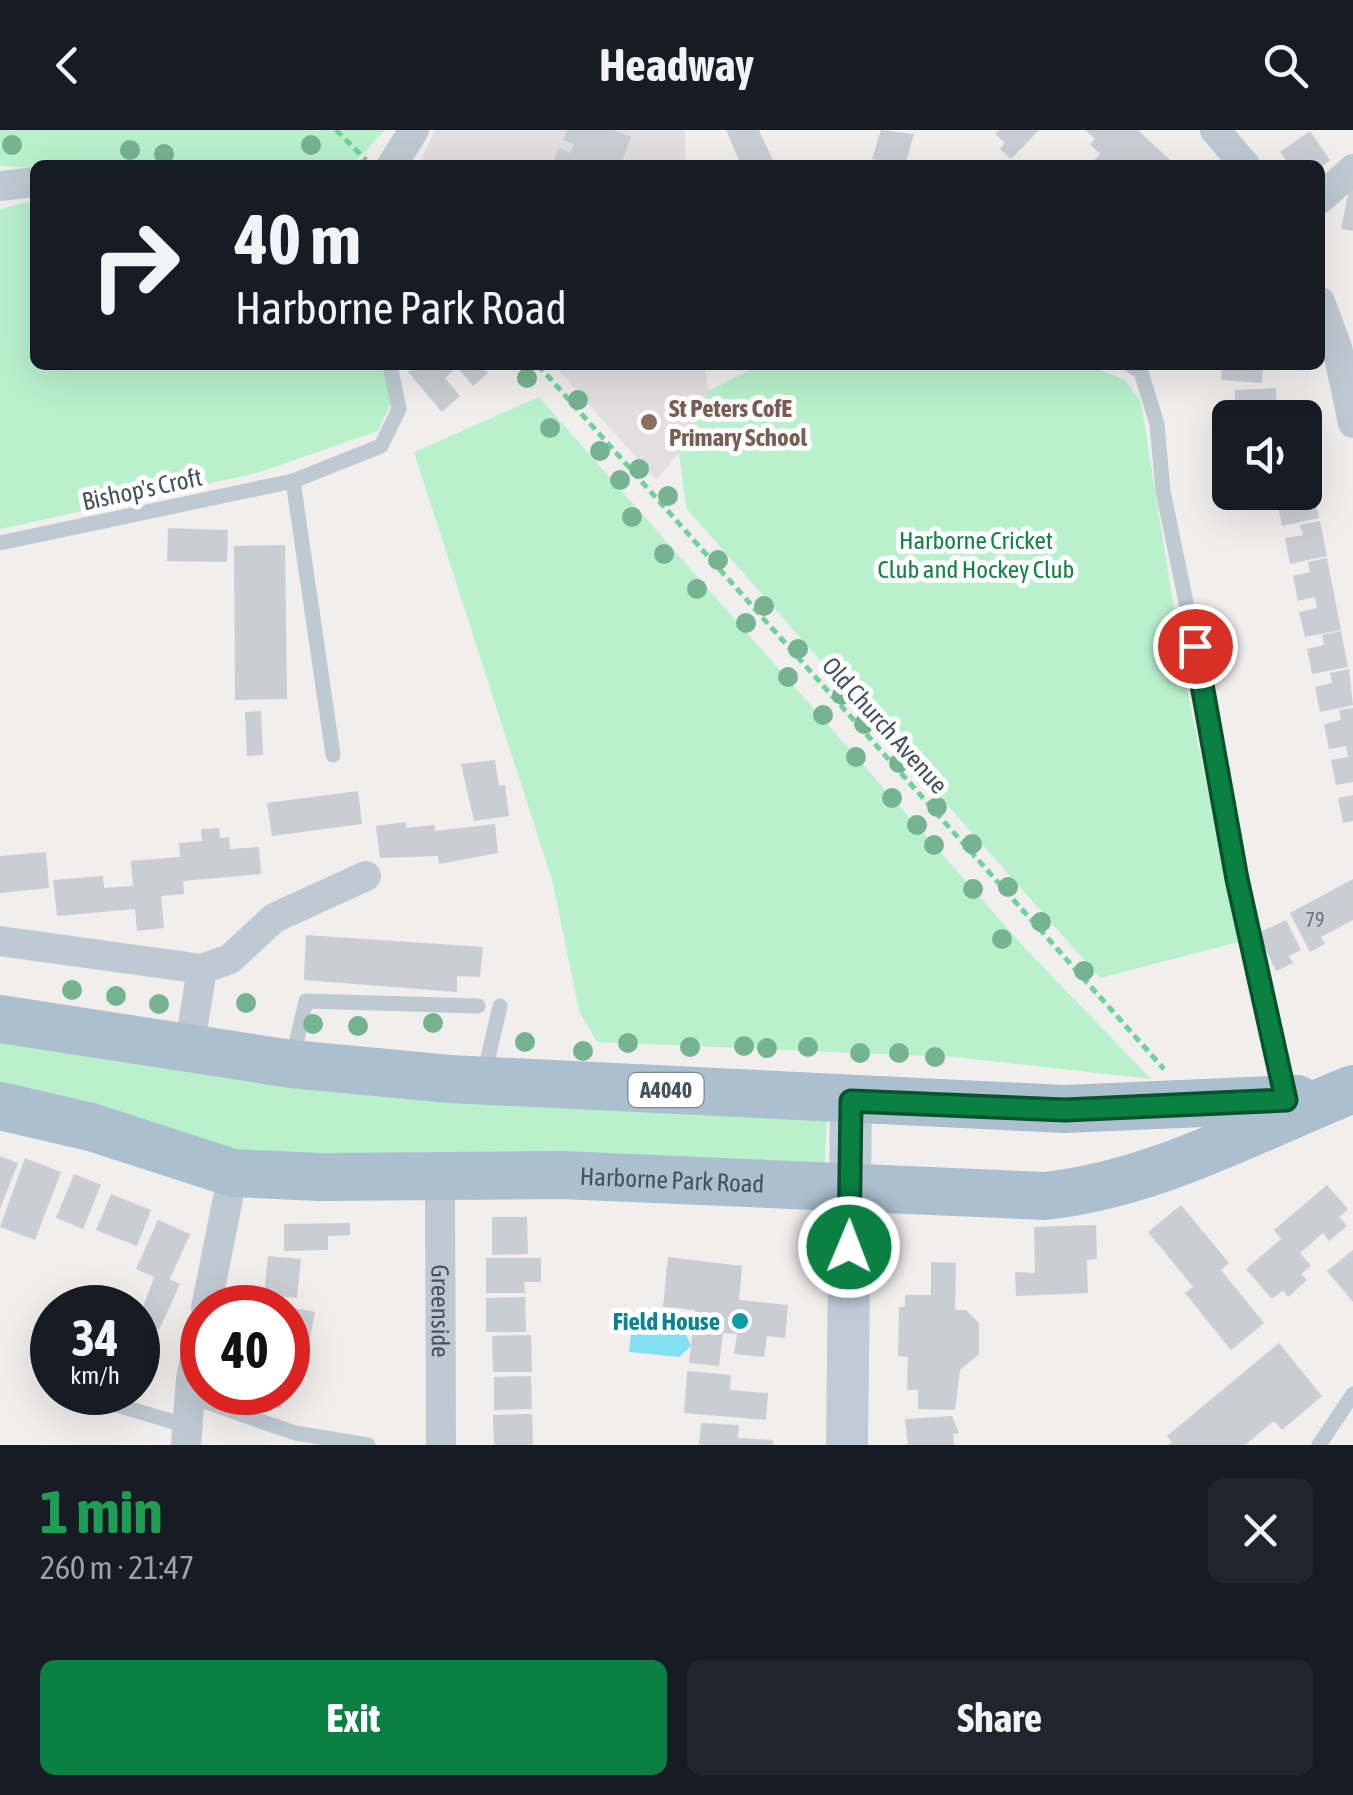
<!DOCTYPE html>
<html lang="en">
<head>
<meta charset="utf-8">
<style>
  :root { --surface:#171b24; --page:#20242c; --text:#f1f3f6; --muted:#9ea1a6; --accent:#0b8043 }
  body { margin:0; font-family:"Asap Condensed",sans-serif; background:var(--page); color:var(--text); height:100vh; display:flex; flex-direction:column; font-size:38px; white-space:nowrap }
  * { box-sizing:border-box; margin:0 }
  p { font-size:32px; color:var(--muted) }
  .icon { flex:none; width:55px; height:55px; fill:none; stroke:currentColor; stroke-width:2; stroke-linecap:round; stroke-linejoin:round }
  .map { position:relative; height:1315px; overflow:hidden }
  .sheet { display:flex; flex-direction:column; background:var(--surface); flex:1 }
  .sheet>* { flex:none }
  .banner { position:absolute; left:30px; top:30px; width:1295px; height:210px; border-radius:15px; box-shadow:0 10px 40px #0002; background:#171b24; color:var(--text); overflow:hidden }
  .fabs { position:absolute; left:1212px; top:270px; display:grid; gap:20px }
  .fabs a { display:grid; place-items:center; width:110px; height:110px; border-radius:15px; background:var(--surface); box-shadow:0 10px 40px #0002; font-size:50px }
  .speed { position:absolute; left:30px; top:1155px; display:flex; gap:20px; font-size:50px; font-weight:700; text-align:center }
  .speed>* { display:grid; place-content:center; width:130px; height:130px; border-radius:50%; background:var(--surface); box-shadow:0 10px 40px #0002; line-height:1 }
  .speed small { font-size:25px; font-weight:400 }
  .speed .limit { border:15px solid #d22; background:#fff; color:#111 }
  .pin { position:absolute; display:grid; place-items:center; width:85px; height:85px; color:#fff; margin:-42px; border:5px solid #fff; border-radius:50%; box-shadow:0 2px 10px #0007 }
  .me { position:absolute; width:110px; margin:-55px; rotate:1deg; stroke-linejoin:round; filter:drop-shadow(0 0 8px #0008) }
  .turn { display:flex; align-items:center; gap:35px; height:210px; padding:0 40px; font-size:45px }
  .turn .icon { width:130px; height:130px; stroke-width:2.5 }
  .turn b { display:block; font-size:70px; line-height:85px }
  .round { display:grid; place-items:center; flex:none; width:105px; height:105px; border-radius:15px; background:var(--page) }
  .overview { display:flex; align-items:center; justify-content:space-between; height:170px; padding:0 40px }
  h1 { font-size:60px; font-weight:700; line-height:75px; color:#1e9e55 }
  .action { display:flex; gap:20px; margin-top:auto; padding:20px 40px }
  .action a { flex:1; height:115px; border-radius:15px; background:var(--accent); color:#fff; font-size:40px; font-weight:700; line-height:115px; text-align:center }
  .action a+a { background:var(--page); color:var(--text) }
  header { display:flex; justify-content:space-between; align-items:center; height:130px; padding:0 40px; background:var(--surface); font-size:45px; font-weight:700 }
  .map>svg:first-child { display:block }
  .education { fill:#e2dfe0 }
  .green { fill:#b9f1cd }
  .water { fill:#84dff1 }
  .building { fill:#cacdd3 }
  .lines { fill:none; stroke-linecap:round; stroke-linejoin:round }
  .path { stroke:#70d19d; stroke-width:5; stroke-dasharray:8 5; stroke-linecap:butt }
  .lane { stroke:#bec9d1; stroke-width:15 }
  .street { stroke:#bec9d1; stroke-width:30 }
  .secondary { stroke:#bfccd8; stroke-width:42 }
  .primary { stroke:#acbfcf; stroke-width:48 }
  .tree { fill:#76b391 }
  .route-casing { stroke:#07532c; stroke-width:25 }
  .route { stroke:#0b8043; stroke-width:18 }
  .education-dot { fill:#8d6e63; stroke:#fff; stroke-width:4 }
  .culture-dot { fill:#0f9aa8; stroke:#fff; stroke-width:4 }
  .labels { text-anchor:middle; stroke-width:10; stroke-linejoin:round; paint-order:stroke }
  .number-label { font-size:20px; fill:#66717a }
  .shield { fill:#fff; stroke:#7d868d; stroke-width:2.5 }
  .shield-label { font-size:22px; font-weight:bold; fill:#45525c }
  .education-label { font-size:25px; font-weight:bold; fill:#785e54; stroke:#fff; text-anchor:start }
  .street-label { font-size:25px; fill:#45525c; stroke:#fff }
  .park-label { font-size:25px; fill:#128245; stroke:#fff }
  .culture-label { font-size:25px; font-weight:bold; fill:#0d838f; stroke:#fff; text-anchor:end }
</style>
</head>
<body>
<header><svg class="icon" aria-label="back" viewBox="0 0 24 24"><path d="M15 5l-7 7 7 7"/></svg>Headway<svg class="icon" aria-label="search" viewBox="0 0 24 24"><circle cx="10" cy="10" r="6"/><path d="M15 15l6 6"/></svg></header>
<div class="map">
<svg width="1353" height="1315" viewBox="0 0 1353 1315">
  <rect width="100%" height="100%" fill="#f1eeee"/>
  <path class="education" d="M435,0H685V35H419Z
    M554,235H704L709,261L679,323L656,350Z"/>
  <path class="green" d="M0,0H385L352,35L35,38L0,36Z
    M35,70V235H384L391,273L378,301L257,343L0,399V79Z
    M760,235H1085L1124,249L1141,272L1185,549L1239,812L1100,848L686,378L679,323L709,261Z
    M539,267L1023,816L1151,949L955,927L597,912L579,881L553,753L414,322Z
    M0,907L322,956L827,991L824,1043L246,1033L0,967Z"/>
  <path class="water" d="M632,1195L684,1200L691,1216L679,1227L629,1222Z"/>
  <path class="building" d="M567,0H614L631,7L621,35H552L559,18L570,23L574,14L563,10Z
    M726,0H759L775,35H741Z
    M881,0L914,4L905,35L872,29Z
    M999,0H1039L1011,29L1000,19L1005,13L995,4Z
    M1085,0H1138L1175,35H1090L1100,24L1090,14L1095,9Z
    M1310,1L1330,30L1320,38L1290,35L1280,22Z
    M1349,59L1353,60V101L1341,99Z
    M417,235H481L488,243L473,256L457,237L445,248L460,266L442,282L408,242Z
    M1222,235H1263L1262,253L1221,250Z
    M1276,258L1277,282L1235,283V260Z
    M1312,353L1319,388L1282,396L1277,370L1305,362V354Z
    M1320,391L1327,426L1290,434L1285,408L1303,405L1300,395Z
    M168,398L228,400L227,432L167,431Z
    M285,415L287,569L235,570L234,416Z
    M1327,428L1341,500L1305,507L1299,482L1317,478L1315,467L1298,471L1293,446L1310,442L1308,432Z
    M1341,501L1348,537L1312,544L1307,519L1324,515L1322,505Z
    M1349,539L1353,575L1320,582L1315,557L1332,553L1330,543Z
    M1353,578V652L1336,655L1331,630L1348,627L1346,616L1329,619L1324,594L1341,590L1339,580Z
    M261,581L263,625L247,626L245,582Z
    M495,630L499,656L505,655L509,686L474,691L461,634Z
    M358,661L362,694L272,706L267,673Z
    M1353,665V691L1343,693L1338,668Z
    M406,692V698L435,695V701L495,694L498,723L439,734L438,726L380,728L376,696Z
    M219,698L220,708L229,707L230,719L259,717L261,744L183,751L184,764L161,766L164,798L137,801L135,779L57,786L53,750L103,746L104,758L133,756L131,731L180,727L179,713L202,711L201,699Z
    M46,722L49,758L0,763V726Z
    M1353,749V790L1321,807L1325,814L1310,822L1290,783Z
    M1286,790L1301,820L1289,826L1293,833L1276,841L1258,803Z
    M306,805L483,817L480,847L457,846V862L304,850Z
    M0,1026L18,1033L0,1079Z
    M25,1028L61,1042L35,1110L0,1097Z
    M74,1044L101,1055L83,1099L56,1088Z
    M1327,1055L1348,1079L1339,1087L1347,1096L1329,1111L1323,1103L1300,1123L1311,1136L1301,1144L1307,1150L1288,1167L1283,1160L1272,1169L1246,1139L1281,1109L1274,1100Z
    M111,1064L151,1080L137,1116L96,1100Z
    M1181,1075L1229,1133L1221,1140L1264,1193L1231,1220L1185,1163L1193,1157L1148,1102Z
    M492,1087H527L528,1124L492,1125Z
    M158,1090L190,1104L170,1149L180,1154L159,1200L138,1191L154,1147L136,1139Z
    M350,1093V1105L328,1106V1120L284,1121V1094Z
    M1096,1095L1097,1129L1087,1130L1088,1163L1016,1166L1015,1142L1035,1143L1034,1097Z
    M1353,1120V1172L1327,1141Z
    M268,1126L301,1129L297,1168L264,1165Z
    M668,1127L742,1136L739,1170L788,1175L785,1208L767,1206L764,1227L734,1224L737,1204L723,1203L719,1236L689,1233L695,1180L663,1177Z
    M486,1128H541V1152H524L525,1163H486Z
    M931,1132L956,1133L955,1180H966L979,1193V1224L960,1240L955,1280L918,1279V1260H907L908,1227L898,1226L899,1177H905V1165H931Z
    M525,1167L526,1202H486V1168Z
    M288,1177L315,1182L307,1224L288,1221Z
    M531,1205L532,1242H493L492,1206Z
    M1279,1213L1322,1266L1282,1300L1274,1291L1245,1315H1168L1172,1312L1167,1306Z
    M687,1241L731,1245L730,1260L768,1263L766,1290L684,1283Z
    M531,1246L532,1279L494,1280V1247Z
    M244,1262H282L281,1278L243,1273Z
    M532,1284L533,1315H494L493,1285Z
    M952,1286L959,1303L953,1304L954,1315H908L905,1289Z
    M701,1293L739,1295L738,1308L773,1310V1315H699Z"/>
  <g class="lines">
    <path class="path" d="M336,0L366,30
      M538,235L1164,939"/>
    <path class="lane" d="M1130,235L1141,242L1157,294L1163,361L1215,613L1237,749L1284,962
      M293,351L333,625
      M0,413L293,351L381,316L399,279L390,235
      M292,931L306,871L478,876
      M484,945L500,876
      M74,1262L187,1296
      M189,1266L295,1303L368,1315
      M1319,1315L1353,1264"/>
    <g class="street">
      <path d="M1215,0L1245,35"/>
      <path d="M392,35L414,0"/>
      <path d="M0,56L35,52"/>
      <path d="M1320,69L1353,39"/>
      <path d="M1320,172L1337,217L1353,293"/>
      <path d="M0,811L202,839"/>
      <path d="M189,919L202,839L230,829L274,788L366,746"/>
      <path id="s1" d="M440,1046L441,1315"/>
      <path d="M206,1178L233,1043"/>
      <path d="M186,1315L191,1248L202,1196"/>
    </g>
    <path class="secondary" d="M847,1315L851,971"/>
    <g class="primary">
      <path d="M0,889L291,934L450,949L1065,979L1297,969"/>
      <path id="s2" d="M0,976L91,997L233,1043L320,1047L562,1045L1045,1066C1155,1054 1251,1000 1353,959"/>
    </g>
  </g>
  <g class="tree">
    <circle cx="12" cy="15" r="10"/>
    <circle cx="311" cy="15" r="10"/>
    <circle cx="130" cy="20" r="10"/>
    <circle cx="164" cy="24" r="10"/>
    <circle cx="527" cy="248" r="10"/>
    <circle cx="578" cy="270" r="10"/>
    <circle cx="550" cy="298" r="10"/>
    <circle cx="600" cy="321" r="10"/>
    <circle cx="639" cy="339" r="10"/>
    <circle cx="620" cy="350" r="10"/>
    <circle cx="668" cy="366" r="10"/>
    <circle cx="632" cy="387" r="10"/>
    <circle cx="664" cy="424" r="10"/>
    <circle cx="718" cy="430" r="10"/>
    <circle cx="697" cy="459" r="10"/>
    <circle cx="764" cy="476" r="10"/>
    <circle cx="746" cy="493" r="10"/>
    <circle cx="798" cy="519" r="10"/>
    <circle cx="788" cy="547" r="10"/>
    <circle cx="842" cy="565" r="10"/>
    <circle cx="823" cy="585" r="10"/>
    <circle cx="864" cy="594" r="10"/>
    <circle cx="856" cy="627" r="10"/>
    <circle cx="899" cy="633" r="10"/>
    <circle cx="892" cy="668" r="10"/>
    <circle cx="937" cy="677" r="10"/>
    <circle cx="917" cy="695" r="10"/>
    <circle cx="972" cy="714" r="10"/>
    <circle cx="934" cy="715" r="10"/>
    <circle cx="1008" cy="757" r="10"/>
    <circle cx="973" cy="759" r="10"/>
    <circle cx="1041" cy="792" r="10"/>
    <circle cx="1002" cy="809" r="10"/>
    <circle cx="1084" cy="841" r="10"/>
    <circle cx="72" cy="860" r="10"/>
    <circle cx="116" cy="866" r="10"/>
    <circle cx="246" cy="873" r="10"/>
    <circle cx="159" cy="874" r="10"/>
    <circle cx="433" cy="893" r="10"/>
    <circle cx="313" cy="894" r="10"/>
    <circle cx="358" cy="896" r="10"/>
    <circle cx="525" cy="912" r="10"/>
    <circle cx="628" cy="913" r="10"/>
    <circle cx="744" cy="916" r="10"/>
    <circle cx="690" cy="917" r="10"/>
    <circle cx="808" cy="917" r="10"/>
    <circle cx="767" cy="918" r="10"/>
    <circle cx="583" cy="921" r="10"/>
    <circle cx="860" cy="923" r="10"/>
    <circle cx="899" cy="923" r="10"/>
    <circle cx="935" cy="927" r="10"/>
  </g>
  <g class="lines">
    <defs>
      <path id="route" d="M849,1117L851,971L1065,980L1286,970L1237,749L1195,516"/>
    </defs>
    <use href="#route" class="route-casing"/>
    <use href="#route" class="route"/>
  </g>
  <circle class="education-dot" cx="649" cy="292" r="10"/>
  <circle class="culture-dot" cx="740" cy="1191" r="10"/>
  <g class="labels">
    <g class="number-label">
      <text x="1315" y="797">79</text>
    </g>
    <rect class="shield" x="628.5" y="943" width="75" height="34" rx="8"/>
    <g class="shield-label">
      <text x="666" y="968">A4040</text>
    </g>
    <g class="education-label">
      <text x="669" y="287">St Peters CofE<tspan x="669" dy="29">Primary School</tspan></text>
    </g>
    <g class="street-label">
      <text transform="translate(142 359) rotate(-12)" y="9">Bishop's Croft</text>
      <text transform="translate(885 595) rotate(48)" y="9">Old Church Avenue</text>
      <text dy="9" stroke="none"><textPath href="#s2" startOffset="682">Harborne Park Road</textPath></text>
      <text dy="9" stroke="none"><textPath href="#s1" startOffset="135">Greenside</textPath></text>
    </g>
    <g class="park-label">
      <text x="976" y="419">Harborne Cricket<tspan x="976" dy="29">Club and Hockey Club</tspan></text>
    </g>
    <g class="culture-label">
      <text x="720" y="1200">Field House</text>
    </g>
  </g>
</svg>
<div class="fabs">
<a><svg class="icon" aria-label="sound" viewBox="0 0 24 24"><path d="M4 9h4l5-4v14l-5-4H4zM17 9q2 3 0 6"/></svg></a>
</div>
<div class="speed"><div>34<small>km/h</small></div><div class="limit">40</div></div>
<div class="pin" style="left:1195px;top:516px;background:#d93025"><svg class="icon" aria-label="arrive" viewBox="0 0 24 24"><path d="M6 21V4h12l-3 4 3 4H6"/></svg></div>
<svg class="me" style="left:849px;top:1117px" viewBox="-20 -20 40 40"><circle r="17" fill="#0b8043" stroke="#fff" stroke-width="3"/><path d="M0-11L8 9 0 5-8 9z" fill="#fff"/></svg>
<div class="banner">
<div class="turn"><svg class="icon" aria-label="right" viewBox="0 0 24 24"><path d="M7 20v-9h11M14 6l5 5-5 5"/></svg><div><b>40 m</b>Harborne Park Road</div></div>
</div>
</div>
<section class="sheet">
<div class="overview"><div><h1>1 min</h1><p>260 m · 21:47</p></div><a class="round"><svg class="icon" aria-label="close" viewBox="0 0 24 24"><path d="M6 6l12 12M18 6L6 18"/></svg></a></div>
<div class="action"><a>Exit</a><a>Share</a></div>
</section>
</body>
</html>
